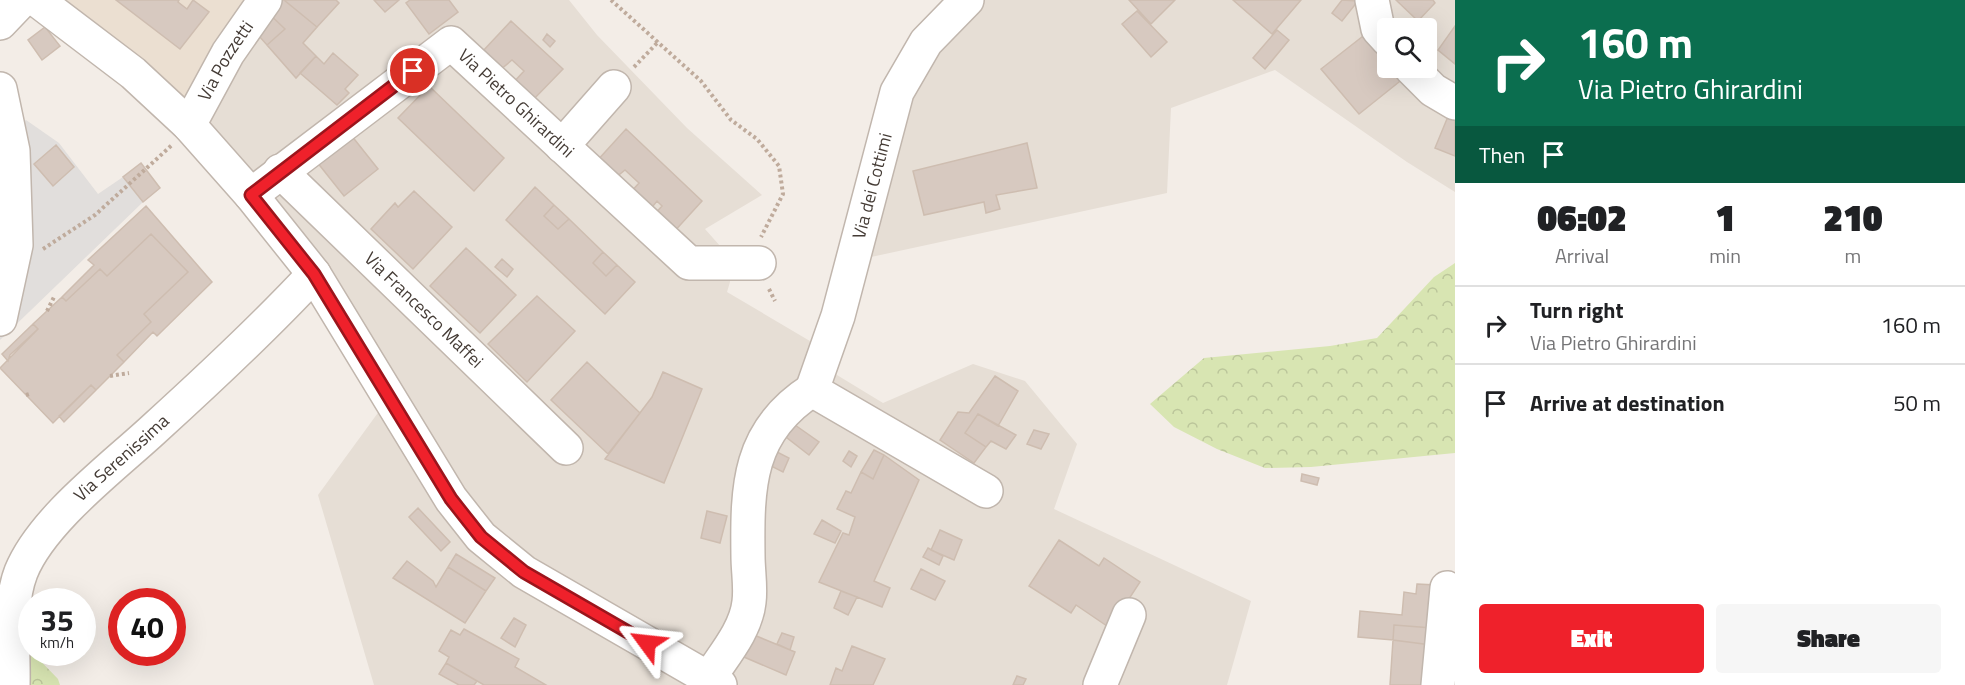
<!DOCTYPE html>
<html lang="en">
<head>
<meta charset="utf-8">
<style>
  :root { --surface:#fff; --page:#f6f6f6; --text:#202124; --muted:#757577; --line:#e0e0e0; --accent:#ef212b }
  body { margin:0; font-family:"Titillium Web",sans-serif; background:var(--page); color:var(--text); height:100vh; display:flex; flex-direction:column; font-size:22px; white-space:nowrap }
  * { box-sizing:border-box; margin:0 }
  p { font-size:20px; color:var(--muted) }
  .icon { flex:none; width:33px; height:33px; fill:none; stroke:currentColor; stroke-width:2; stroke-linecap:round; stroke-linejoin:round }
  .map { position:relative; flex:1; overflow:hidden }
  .drawer { display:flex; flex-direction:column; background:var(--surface); width:510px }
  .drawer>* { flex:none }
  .guide { background:#0b6e4f; color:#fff; overflow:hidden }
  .tools { position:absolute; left:1377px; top:18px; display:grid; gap:12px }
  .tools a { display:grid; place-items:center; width:60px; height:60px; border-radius:6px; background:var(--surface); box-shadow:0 6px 24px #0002; font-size:30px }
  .speed { position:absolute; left:18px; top:588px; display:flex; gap:12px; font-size:30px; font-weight:700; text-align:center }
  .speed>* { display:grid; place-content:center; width:78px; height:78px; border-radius:50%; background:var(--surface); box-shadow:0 6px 24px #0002; line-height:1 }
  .speed small { font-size:15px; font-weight:400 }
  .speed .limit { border:9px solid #d22; background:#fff; color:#111 }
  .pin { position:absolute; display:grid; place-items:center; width:51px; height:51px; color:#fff; margin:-26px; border:3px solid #fff; border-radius:50%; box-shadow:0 2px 6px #0007 }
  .me { position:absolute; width:66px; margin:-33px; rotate:300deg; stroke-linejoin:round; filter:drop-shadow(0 0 4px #0008) }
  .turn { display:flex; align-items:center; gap:21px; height:126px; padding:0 24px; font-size:27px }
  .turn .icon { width:78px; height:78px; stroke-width:2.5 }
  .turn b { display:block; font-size:42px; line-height:51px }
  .then { display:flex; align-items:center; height:57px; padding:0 24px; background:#0003; gap:12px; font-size:22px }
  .eta { display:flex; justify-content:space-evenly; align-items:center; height:102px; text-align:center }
  .eta b { font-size:36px; font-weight:800; line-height:42px }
  .action { display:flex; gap:12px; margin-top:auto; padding:12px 24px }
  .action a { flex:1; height:69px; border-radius:6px; background:var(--accent); color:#fff; font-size:24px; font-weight:800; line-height:69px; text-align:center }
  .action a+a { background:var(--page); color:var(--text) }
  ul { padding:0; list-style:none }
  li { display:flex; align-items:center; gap:18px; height:78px; padding:0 24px; border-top:2px solid var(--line) }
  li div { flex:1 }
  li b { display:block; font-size:22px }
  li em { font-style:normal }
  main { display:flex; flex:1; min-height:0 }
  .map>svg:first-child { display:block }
  .residential { fill:#e6ded5; fill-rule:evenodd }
  .education { fill:#ebdfd1 }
  .forest { fill:url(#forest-crowns) }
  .parking { fill:#e1dedc }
  .building { fill:#d7c9c0; stroke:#cebdb0; stroke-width:1.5 }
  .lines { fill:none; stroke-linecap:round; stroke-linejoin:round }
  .minor-casing { stroke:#c1b6ad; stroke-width:36 }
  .path { stroke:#bfab9c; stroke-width:4; stroke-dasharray:3 3; stroke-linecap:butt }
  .minor { stroke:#fff; stroke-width:33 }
  .route-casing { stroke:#9b151c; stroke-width:15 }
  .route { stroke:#ef212b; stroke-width:10 }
  .labels { text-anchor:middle; stroke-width:4.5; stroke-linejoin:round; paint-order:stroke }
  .street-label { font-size:18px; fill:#453c36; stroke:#fff }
</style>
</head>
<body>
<main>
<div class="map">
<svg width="1455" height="685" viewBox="0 0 1455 685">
  <defs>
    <pattern id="forest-crowns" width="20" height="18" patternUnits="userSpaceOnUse" patternTransform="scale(1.5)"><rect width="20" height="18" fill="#d8e5b2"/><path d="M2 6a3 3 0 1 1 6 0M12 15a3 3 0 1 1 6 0" fill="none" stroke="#bbc59a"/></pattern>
  </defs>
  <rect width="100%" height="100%" fill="#f3ede7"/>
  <path class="residential" d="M284,0H569L597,35L687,128L762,195L705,229L729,256L730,282L727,292L815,344L809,358L883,403L973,364L1025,381L1077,444L1054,509L1251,601L1227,685H374L318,495L388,399L184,117Z
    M967,0H1455V192L1407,162L1275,70L1171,108L1167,193L848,262L880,140ZM1388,28H1426V68H1388Z"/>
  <path class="education" d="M33,0H244L184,117Z"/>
  <path class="forest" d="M1455,263V453L1311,467L1265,468L1217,449L1174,427L1150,404L1204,358L1330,346L1377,338L1434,277Z
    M28,648L58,679L60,685H13Z"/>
  <path class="parking" d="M26,120L59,143L98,194L123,177L143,202L0,340L5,134Z"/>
  <path class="building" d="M116,0H179L178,2L187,9L193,0L209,12L180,49Z
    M275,0H284L317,27L303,43L316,56L296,78L267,45L285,29L265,10Z
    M284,0H336L339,3L317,27Z
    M374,0H399L385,12Z
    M410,0H449L458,12L429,34L406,3Z
    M1129,0H1175L1151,24Z
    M1233,0H1301L1272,34Z
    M1342,0L1358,1L1342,21L1332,13Z
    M1396,0H1433L1435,3L1418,21Z
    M265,10L285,29L267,45L250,26Z
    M1137,11L1167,42L1151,57L1122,24Z
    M511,21L563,69L532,101L513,83L524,71L512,60L500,70L482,52Z
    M1455,26V64L1438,50Z
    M45,27L60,46L42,60L28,40Z
    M1277,30L1289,40L1265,69L1253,58Z
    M1367,33L1388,58V68H1395L1404,78L1359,114L1321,69Z
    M547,34L555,41L550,47L543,40Z
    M333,53L358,75L345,89L349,93L337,105L300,73L316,56L324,64Z
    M429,86L504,158L474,191L398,118Z
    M1449,114L1455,117V156L1435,148Z
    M626,129L702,201L672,234L653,216L662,206L657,201L649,211L630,193L639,183L625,170L615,178L596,162Z
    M351,135L378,169L344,196L317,162Z
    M1027,143L1037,188L996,195L1000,209L986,213L984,202L924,215L913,171Z
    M56,145L74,167L53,186L34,164Z
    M141,163L160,188L143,202L123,177Z
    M535,187L554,205L544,216L558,229L569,219L603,252L593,263L606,276L617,265L635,282L605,314L506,220Z
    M414,191L452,227L413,269L371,229L395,203L398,207Z
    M554,205L569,219L558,229L544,216Z
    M146,206L212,282L157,336L153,332L124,362L117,355L151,322L144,314L188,272L151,234L107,276L100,269L66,301L62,297L94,265L88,260Z
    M151,234L188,272L144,314L151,322L117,355L124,362L96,390L91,385L53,423L0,368L38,329L33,324L62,297L66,301L100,269L107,276Z
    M466,248L516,295L480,333L430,286Z
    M603,252L617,265L606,276L593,263Z
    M502,259L513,269L507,277L495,267Z
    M537,296L575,331L527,382L488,344Z
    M33,324L38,329L10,355L8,361L2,354Z
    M587,362L640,413L608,454L551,400Z
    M663,372L702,389L664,483L605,459L652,397Z
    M995,376L1018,391L998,426L978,414L965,433L986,447L974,463L940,440L958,412L969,413Z
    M91,385L96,390L64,422L59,416Z
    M978,414L1016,435L1006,449L991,441L986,447L965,433Z
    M795,425L819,442L809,455L786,437Z
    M1034,430L1049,434L1041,449L1027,444Z
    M874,450L884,455L873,479L861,472Z
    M849,451L857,456L851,467L843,461Z
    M777,452L789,458L783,472L771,466Z
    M884,455L919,480L874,581L890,588L882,607L819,582L843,533L849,535L855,517L837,509L846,491L851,493L861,472L873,479Z
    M1302,474L1319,478L1317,485L1301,481Z
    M418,508L450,542L441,551L409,517Z
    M707,511L727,516L720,543L701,538Z
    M822,520L841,531L835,543L814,534Z
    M940,530L962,540L954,560L931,550Z
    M1059,540L1099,566L1104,558L1140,582L1110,628L1076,605L1071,613L1029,586Z
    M928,548L943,556L939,565L923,557Z
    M456,554L495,578L486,591L448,567Z
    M407,561L433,581L436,587L448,567L486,591L465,623L393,578Z
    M921,569L945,581L935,600L911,589Z
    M1417,584L1436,585L1432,628L1394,625L1393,640L1358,637L1360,611L1402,615L1404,592L1416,594Z
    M841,591L857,597L848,615L834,608Z
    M514,618L526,625L515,647L501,638Z
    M1394,625L1432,628L1431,645L1393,640Z
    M464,629L519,659L515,667L546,685H484L446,663L449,657L439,651L451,630L460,635Z
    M782,633L794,637L790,650L777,644Z
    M754,635L795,652L786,675L744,657Z
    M1393,640L1431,645L1428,685H1390Z
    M852,646L885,659L873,685H830L836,668L842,671Z
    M446,663L477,681L474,685H459L439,674Z
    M1017,676L1026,679L1023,685H1013Z"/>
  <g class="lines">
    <defs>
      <g id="minor">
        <path d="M37,0L133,73L189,125L251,195L314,274L451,499L481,537L524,572L720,685"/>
        <path d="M1372,0L1378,29L1388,40"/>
        <path d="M0,23L22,0"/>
        <path d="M1411,68L1433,90L1455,103"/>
        <path d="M0,89L13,151L16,245L0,319"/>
        <path id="s1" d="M189,125L228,53L265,0"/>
        <path d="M562,146L614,87"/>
        <path id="s2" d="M280,171L566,448"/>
        <path id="s3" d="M251,195L451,43L689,263H759"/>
        <path id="s4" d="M812,390L838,316L897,92L926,42L967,0"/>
        <path d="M709,678C724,655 746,630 749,602C751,587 748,571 748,556C747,486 748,431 812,390L986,491"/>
        <path id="s5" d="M13,685C14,649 8,606 21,572C42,520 113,467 154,429C209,379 263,329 314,274"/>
        <path d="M1100,685L1129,615"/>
        <path d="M1438,685L1447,588"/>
      </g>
    </defs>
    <use href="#minor" class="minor-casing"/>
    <path class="path" d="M611,0L701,81L731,120L757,139L779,166L783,194L761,237
      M634,67L659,41
      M43,249L95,215L172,145
      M769,289L775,301
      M47,311L55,295
      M110,376L129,373
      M26,395L29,394"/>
    <use href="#minor" class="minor"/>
  </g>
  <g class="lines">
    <defs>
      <path id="route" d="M413,71L251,195L314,274L451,499L481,537L524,572L647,643"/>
    </defs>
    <use href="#route" class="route-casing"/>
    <use href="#route" class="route"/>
  </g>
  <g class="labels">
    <g class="street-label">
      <text dy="6" stroke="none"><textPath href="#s1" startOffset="74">Via Pozzetti</textPath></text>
      <text dy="6" stroke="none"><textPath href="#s3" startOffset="340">Via Pietro Ghirardini</textPath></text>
      <text dy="6" stroke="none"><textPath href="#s4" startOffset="213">Via dei Cottimi</textPath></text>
      <text dy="6" stroke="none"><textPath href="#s2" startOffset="200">Via Francesco Maffei</textPath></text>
      <text dy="6" stroke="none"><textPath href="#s5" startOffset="267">Via Serenissima</textPath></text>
    </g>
  </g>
</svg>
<div class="tools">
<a><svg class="icon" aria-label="search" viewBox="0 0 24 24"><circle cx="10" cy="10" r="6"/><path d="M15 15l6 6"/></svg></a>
</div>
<div class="speed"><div>35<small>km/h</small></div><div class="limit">40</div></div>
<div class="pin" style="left:413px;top:71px;background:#d93025"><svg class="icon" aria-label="arrive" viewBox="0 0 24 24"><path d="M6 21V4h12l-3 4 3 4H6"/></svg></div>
<svg class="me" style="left:647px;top:643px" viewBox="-20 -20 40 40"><path d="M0-17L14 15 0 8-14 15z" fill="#ef212b" stroke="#fff" stroke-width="4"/></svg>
</div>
<section class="drawer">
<div class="guide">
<div class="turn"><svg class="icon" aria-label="right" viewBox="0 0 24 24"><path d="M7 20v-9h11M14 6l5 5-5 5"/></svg><div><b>160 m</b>Via Pietro Ghirardini</div></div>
<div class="then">Then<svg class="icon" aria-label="arrive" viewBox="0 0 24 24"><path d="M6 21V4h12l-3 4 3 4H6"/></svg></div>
</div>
<div class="eta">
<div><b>06:02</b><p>Arrival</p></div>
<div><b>1</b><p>min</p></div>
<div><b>210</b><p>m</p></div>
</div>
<ul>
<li><svg class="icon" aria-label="right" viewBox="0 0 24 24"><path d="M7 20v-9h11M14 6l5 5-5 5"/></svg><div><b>Turn right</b><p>Via Pietro Ghirardini</p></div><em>160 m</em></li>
<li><svg class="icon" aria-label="arrive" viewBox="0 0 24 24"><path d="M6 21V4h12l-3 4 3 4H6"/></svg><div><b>Arrive at destination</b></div><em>50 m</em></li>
</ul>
<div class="action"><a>Exit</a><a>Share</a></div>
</section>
</main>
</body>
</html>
